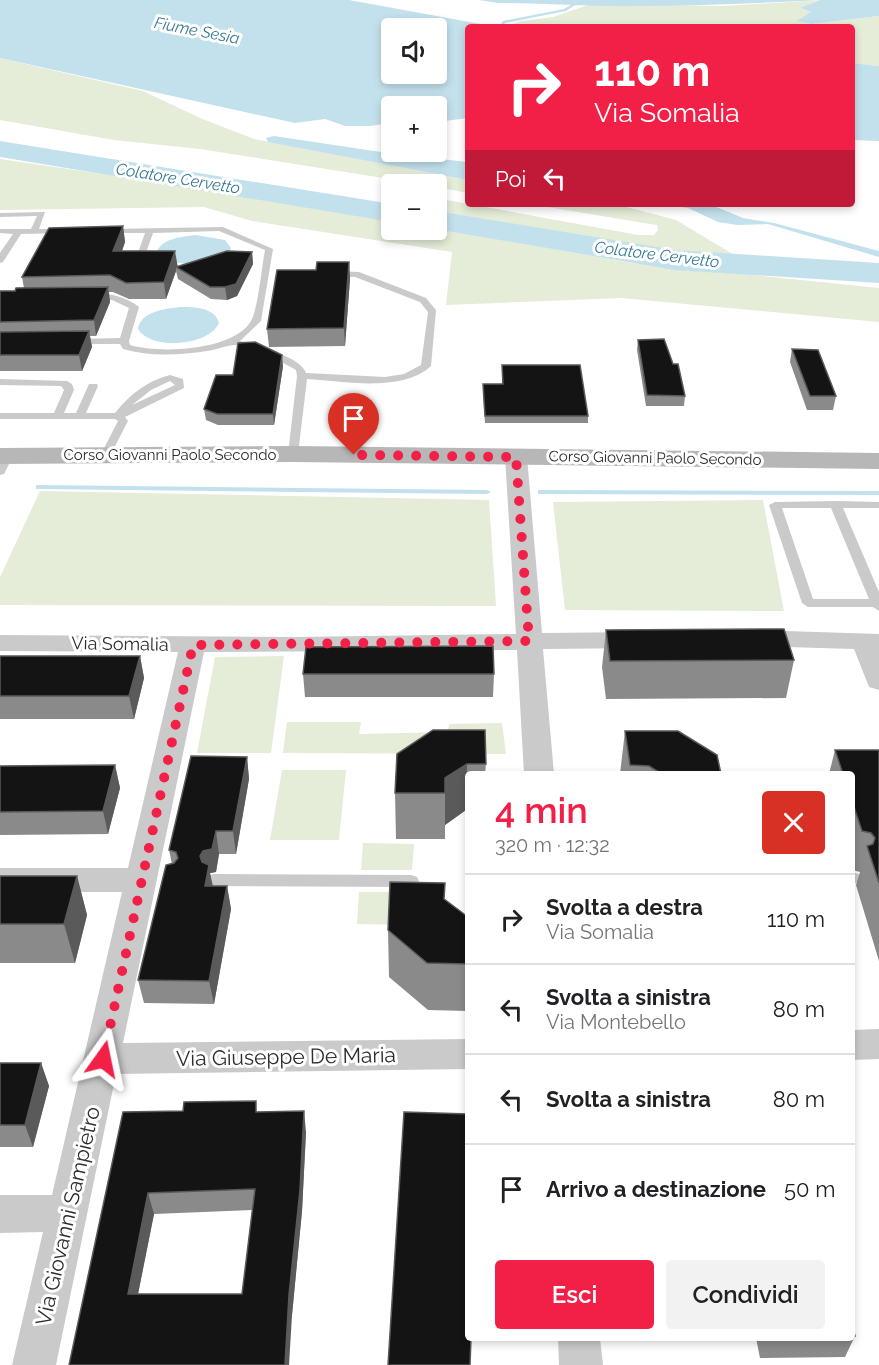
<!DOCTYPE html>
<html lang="it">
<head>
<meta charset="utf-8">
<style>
  :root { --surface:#fff; --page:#f2f2f2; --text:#202124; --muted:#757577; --line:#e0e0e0; --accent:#f22046 }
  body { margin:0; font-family:Raleway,sans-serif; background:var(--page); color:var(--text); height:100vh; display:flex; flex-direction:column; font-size:22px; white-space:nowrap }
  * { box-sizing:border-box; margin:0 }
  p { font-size:20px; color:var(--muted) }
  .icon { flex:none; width:33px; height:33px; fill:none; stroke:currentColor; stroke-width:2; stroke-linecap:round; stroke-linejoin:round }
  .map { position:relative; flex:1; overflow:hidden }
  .drawer { position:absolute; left:465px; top:771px; width:390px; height:570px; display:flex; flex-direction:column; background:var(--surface); border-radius:6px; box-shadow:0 3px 9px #0003 }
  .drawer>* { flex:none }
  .top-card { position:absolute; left:465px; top:24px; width:390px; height:183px; border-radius:6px; box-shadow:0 3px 9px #0003; background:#f22046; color:#fff; overflow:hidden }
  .controls { position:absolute; left:381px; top:18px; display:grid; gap:12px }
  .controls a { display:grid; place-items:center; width:66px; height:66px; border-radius:6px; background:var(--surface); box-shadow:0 3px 9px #0003; font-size:30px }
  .pin { position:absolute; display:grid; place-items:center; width:51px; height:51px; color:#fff; margin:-62px -26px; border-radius:50% 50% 50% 0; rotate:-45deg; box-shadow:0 0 6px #0007 }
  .pin .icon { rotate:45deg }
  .me { position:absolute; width:66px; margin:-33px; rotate:12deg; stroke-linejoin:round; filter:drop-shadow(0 0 4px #0008) }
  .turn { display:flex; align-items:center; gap:21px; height:126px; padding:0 30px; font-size:27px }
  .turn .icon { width:78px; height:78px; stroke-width:2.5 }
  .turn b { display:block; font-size:42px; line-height:51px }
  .then { display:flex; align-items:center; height:57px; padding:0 30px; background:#0003; gap:12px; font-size:22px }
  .round { display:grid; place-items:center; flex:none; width:63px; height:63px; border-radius:6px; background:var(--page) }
  .headline { display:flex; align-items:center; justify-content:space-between; height:102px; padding:0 30px }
  h1 { font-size:36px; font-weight:600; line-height:45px; color:var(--accent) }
  .primary-button { display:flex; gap:12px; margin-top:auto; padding:12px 30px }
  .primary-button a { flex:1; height:69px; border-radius:6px; background:var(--accent); color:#fff; font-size:24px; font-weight:600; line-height:69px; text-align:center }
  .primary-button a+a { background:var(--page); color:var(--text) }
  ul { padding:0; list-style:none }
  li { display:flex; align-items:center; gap:18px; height:90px; padding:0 30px; border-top:2px solid var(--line) }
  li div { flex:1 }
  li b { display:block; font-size:22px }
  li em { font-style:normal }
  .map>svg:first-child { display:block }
  .green { fill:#e5ecd8 }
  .water { fill:#c3e1ed; fill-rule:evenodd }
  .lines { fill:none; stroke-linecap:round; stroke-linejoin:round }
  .stream { fill:#c3e1ed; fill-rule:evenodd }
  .river { fill:#c3e1ed; fill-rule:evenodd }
  .service { fill:#cacaca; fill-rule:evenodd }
  .minor { fill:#cacaca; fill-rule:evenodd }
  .secondary { fill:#b7b7b7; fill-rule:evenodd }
  .wall { fill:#8a8a8a; fill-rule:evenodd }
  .shaded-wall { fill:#5a5a5a }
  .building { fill:#141414; stroke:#5a5a5a; stroke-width:1.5; fill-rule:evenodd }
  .route { stroke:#f22046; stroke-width:10; stroke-dasharray:0 18 }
  .labels { text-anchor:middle; stroke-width:6; stroke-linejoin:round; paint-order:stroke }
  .far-street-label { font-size:15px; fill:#2d2d2d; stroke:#fff }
  .far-water-label { font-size:16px; font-style:italic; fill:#357a94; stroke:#fff }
  .street-label { font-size:18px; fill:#2d2d2d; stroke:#fff }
  .near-street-label { font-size:21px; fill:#2d2d2d; stroke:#fff }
</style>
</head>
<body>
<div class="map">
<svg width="879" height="1365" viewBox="0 0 879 1365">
  <rect width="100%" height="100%" fill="#fff"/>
  <path class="green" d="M824,0L801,9L812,12L798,21L811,24L879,16V66L852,63V27H506L521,21L553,17L591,4L722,6Z
    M0,58L143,91L200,118L254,139L468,180V193L437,187L436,184H421L200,149L114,140L0,120Z
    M0,159L206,189L391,220L392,230L437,228L633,263L879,288V322L621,298L446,305L452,252L252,221L204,207L0,210Z
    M436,198L638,235H654L658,230L657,225L650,224L529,204H615L676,220L741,259L666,253L437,213Z
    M40,491L489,500L496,606L0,605V577Z
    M763,500L784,611L565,610L553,502Z
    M284,656L271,753H197L215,657Z
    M287,722H361L359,734L448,732L449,724L502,723L506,754L283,753Z
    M282,770H346L339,840H270Z
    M363,843L414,844L412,870H361Z
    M359,892H411L410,925L357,924Z"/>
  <path class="water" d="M0,0H349L497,27H468V118L437,122L436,106H392L391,123L370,126H345L325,119L295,123L0,58ZM436,28V74H392V28Z
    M479,0H879V16L811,24L797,21L811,12L800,8L821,0C761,3 701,6 641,6C593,7 546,3 498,3Z
    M852,63L879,66V141L852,140Z
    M274,136L401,155L468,162V180L268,142L266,138Z
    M663,204H709L743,218L774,223L879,251V257L768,224L737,225L718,222L688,208Z
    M196,235L225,240L231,248L229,253C202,261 183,272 157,253C160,238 183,237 196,235Z
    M180,307C194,307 215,307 219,323C209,346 151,351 138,329C141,311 165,309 180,307Z"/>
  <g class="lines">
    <path class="stream" d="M574,3L577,4L566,11L505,23L503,27H499L503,21L564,9Z
      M36,485L487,490L491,492L487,494L39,489H36Z
      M538,490L879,491V495L541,494H538Z"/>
    <path class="river" d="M0,141L392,204V222L0,157Z
      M436,211L675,250L879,263V283L675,270L436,229Z"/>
    <path class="service" d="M45,212L39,229H64L68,231L67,233L21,234L3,262L0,263V253L13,234L0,233V229H31L37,216L0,217V213Z
      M223,227L273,249L261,321L240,341C257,346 300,356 306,373L385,377L404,374L421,365L428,312L420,302L355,277H332L328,274L332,271L359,272L426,298L436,310L431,366C402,393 343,381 307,379L298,454L293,457L288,454L297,376L296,370C280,361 254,347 235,345C227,345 215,350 207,351C179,355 150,357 123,349L120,344H72L70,342L75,339L120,338L129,308L112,300L92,301L88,298C102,289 126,297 139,307L129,341L130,345C159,354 237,351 252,319C258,307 262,266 265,250L219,231L153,233L142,264L138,267L134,264L145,233H108L104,231L108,229Z
      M170,375L183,379L184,388L125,417L128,421L110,456L106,457L101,454L118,421L115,419H0V413H54L64,390L61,386L0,385V379L67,381L72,384L74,390L64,413H76L89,384H97L98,386L86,413H115C130,394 147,381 170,375ZM170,381L175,385L132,405L151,390Z
      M8,453L13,456L4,474L0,475V461L4,454Z
      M835,501L879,502V508H843L879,592V611L873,607H808L802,603L769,505L775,502ZM782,508H831L869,599H813Z
      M852,872L859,874L861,878L859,882L852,884Z
      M214,874L411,875L417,877L419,881L417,885L411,887L214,886L208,884L206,880L208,876Z"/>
    <path class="minor" d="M516,451L524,452L527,457L542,633L641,632L650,634L654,640L650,646L641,648L543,649L554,774H524L517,650L204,652L123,1043L468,1039V1069L116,1074L56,1365H12L43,1232L0,1233V1195H52L122,892H0V868H128L178,652L0,651V635L295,637L516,634L505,457L508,452Z
      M751,630L879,634V690L869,687L854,649L751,646L742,644L738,638L742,632Z
      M879,1029V1059L852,1060V1030Z
      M558,1338H600L603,1365H559Z"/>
    <path class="secondary" d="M293,446L879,453V469L293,462L0,464V448Z"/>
  </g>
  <path class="wall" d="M123,226L125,242L122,251L177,266L252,252L253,264L237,296L227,300L211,299L178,279L176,271L166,299H129L113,292H109L110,302L96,336H90L92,347L82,371H0V291H15L24,288L22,277Z
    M349,262L350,279L345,346L269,347L267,329L316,270Z
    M638,340L685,396L684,406H646L637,350Z
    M792,349L836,396L833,410H807L790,362Z
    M502,365L588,416V423H485L483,391L502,384Z
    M283,366L274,425H218L206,420L204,409L233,375Z
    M606,630L794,660L786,698L606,699L602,667Z
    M0,656H140L144,678L134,719H0Z
    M303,674H494L493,697H305Z
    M625,731L721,774H620Z
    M835,750H879V961L856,885L860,872L852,870V774H829Z
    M397,754L486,764L485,774H468V810H466L445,825V839H396L395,793Z
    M247,757L249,779L236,854H219L216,872L210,873L213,886H227L231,909L214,1004L144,1003L138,980L172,864L169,850Z
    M115,765L120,788L108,834L0,835V766Z
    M0,876H77L87,915L75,963H0Z
    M445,899L468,917V1011L428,1010L389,977L388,930Z
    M0,1063H41L49,1086L33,1147H0Z
    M123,1112H258L306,1132L302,1211L292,1315L69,1365ZM252,1210L242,1294H138L154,1214Z
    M852,1325L855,1336L845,1357L760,1358L756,1338H852Z"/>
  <path class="shaded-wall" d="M123,226L125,242L116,268L113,251Z
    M175,251L178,268L176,267V271L166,299L164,282Z
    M252,252L253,264L237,296L227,300L225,287Z
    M349,262L350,279L345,346L344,328Z
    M108,287L110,302L96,336L94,320Z
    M89,331L92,347L82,371L79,355Z
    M282,355L283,366L274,425L273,414Z
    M140,656L144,678L134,719L129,696Z
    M247,757L249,779L236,854L233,831Z
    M467,764L466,810L445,825V778Z
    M115,765L120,788L108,834L103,811Z
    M216,831L219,854L216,872L210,873L213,888L209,909L200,856Z
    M77,876L87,915L75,963L64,924Z
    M227,886L231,909L214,1004L209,981Z
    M41,1063L49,1086L33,1147L25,1125Z
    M304,1111L306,1132L302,1211L292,1315L289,1365H285L289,1295Z
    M148,1193L154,1214L134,1314L128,1294Z"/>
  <path class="building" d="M123,226L113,251H175L164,282L126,283L110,275L22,277L49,228Z
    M227,251L252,252L236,284L225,287H210L176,267Z
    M317,262H349L344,328L267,329L277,270H316Z
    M108,287L94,320L0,322V291H15L16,288Z
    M89,331L79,355H0V332Z
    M664,339L673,364H678L685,396L647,395L638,340Z
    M255,342L282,355L273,414H217L204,409L216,375H233L238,343Z
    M792,349L818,350L836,396H810Z
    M502,365H580L588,416H485L483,384H503Z
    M784,629L794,660L610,661L606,630Z
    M493,646L494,674H303L306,647Z
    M0,656H140L129,696H0Z
    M433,730H485L486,764H467L445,778V793H395L397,754Z
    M625,731H678L717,755L721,774H662L649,766L630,765Z
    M835,750H879V883L867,846L873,844L875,838L871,833L862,831L852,801V774H843Z
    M191,756L247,757L233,831H216L212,849L203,851L200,856L202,862L209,865L205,886H227L209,981L138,980L166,865L174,863L178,858L176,852L169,850Z
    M115,765L103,811L0,812V766Z
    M0,876H77L64,924H0Z
    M390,882L445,883L444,899L468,917V964L427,963L388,930Z
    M0,1063H41L25,1125H0Z
    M256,1101V1112L304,1111L300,1190L289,1295L285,1365H69L123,1112L183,1111L184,1102ZM255,1189L242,1294H128L148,1193Z
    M404,1112L468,1114V1338H471L470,1365H388Z
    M852,1325L855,1336H852Z"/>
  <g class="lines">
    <path class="route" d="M103,1059L193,645L529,641L516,457L354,455"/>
  </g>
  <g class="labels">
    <g class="far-street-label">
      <text x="170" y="460">Corso Giovanni Paolo Secondo</text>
      <text transform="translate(655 458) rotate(1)" y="5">Corso Giovanni Paolo Secondo</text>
    </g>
    <g class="far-water-label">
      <text transform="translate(197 30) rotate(11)" y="6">Fiume Sesia</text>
      <text transform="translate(178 178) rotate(9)" y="6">Colatore Cervetto</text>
      <text transform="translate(657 254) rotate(7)" y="6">Colatore Cervetto</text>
    </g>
    <g class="street-label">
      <text transform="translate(120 644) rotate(1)" y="6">Via Somalia</text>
    </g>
    <g class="near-street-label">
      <text transform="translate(286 1057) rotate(-1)" y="7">Via Giuseppe De Maria</text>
      <text transform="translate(68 1216) rotate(-77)" y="7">Via Giovanni Sampietro</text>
    </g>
  </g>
</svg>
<div class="controls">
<a><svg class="icon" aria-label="sound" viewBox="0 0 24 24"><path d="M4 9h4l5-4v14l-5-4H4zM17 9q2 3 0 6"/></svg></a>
<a>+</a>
<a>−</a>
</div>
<div class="pin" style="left:354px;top:455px;background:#d93025"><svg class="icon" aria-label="arrive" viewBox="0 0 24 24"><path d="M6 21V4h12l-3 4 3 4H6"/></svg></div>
<svg class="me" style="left:103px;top:1059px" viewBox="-20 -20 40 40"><path d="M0-17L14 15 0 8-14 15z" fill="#f22046" stroke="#fff" stroke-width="4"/></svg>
<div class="top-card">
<div class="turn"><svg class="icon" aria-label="right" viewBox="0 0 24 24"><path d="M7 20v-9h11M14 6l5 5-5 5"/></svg><div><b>110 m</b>Via Somalia</div></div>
<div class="then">Poi<svg class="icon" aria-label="left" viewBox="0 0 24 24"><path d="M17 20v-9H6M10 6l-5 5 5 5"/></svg></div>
</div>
<section class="drawer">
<div class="headline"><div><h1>4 min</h1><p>320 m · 12:32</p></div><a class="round" style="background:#d93025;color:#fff"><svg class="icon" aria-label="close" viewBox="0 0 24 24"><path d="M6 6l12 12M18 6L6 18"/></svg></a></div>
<ul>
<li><svg class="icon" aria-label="right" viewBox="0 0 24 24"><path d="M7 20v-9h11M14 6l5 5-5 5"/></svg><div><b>Svolta a destra</b><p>Via Somalia</p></div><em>110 m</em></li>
<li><svg class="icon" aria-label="left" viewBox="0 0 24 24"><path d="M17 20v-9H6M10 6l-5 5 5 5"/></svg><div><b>Svolta a sinistra</b><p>Via Montebello</p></div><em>80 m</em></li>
<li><svg class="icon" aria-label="left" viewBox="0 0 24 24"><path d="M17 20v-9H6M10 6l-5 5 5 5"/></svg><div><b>Svolta a sinistra</b></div><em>80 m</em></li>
<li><svg class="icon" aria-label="arrive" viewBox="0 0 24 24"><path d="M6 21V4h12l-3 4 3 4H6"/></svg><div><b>Arrivo a destinazione</b></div><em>50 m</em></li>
</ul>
<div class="primary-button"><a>Esci</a><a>Condividi</a></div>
</section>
</div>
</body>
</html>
